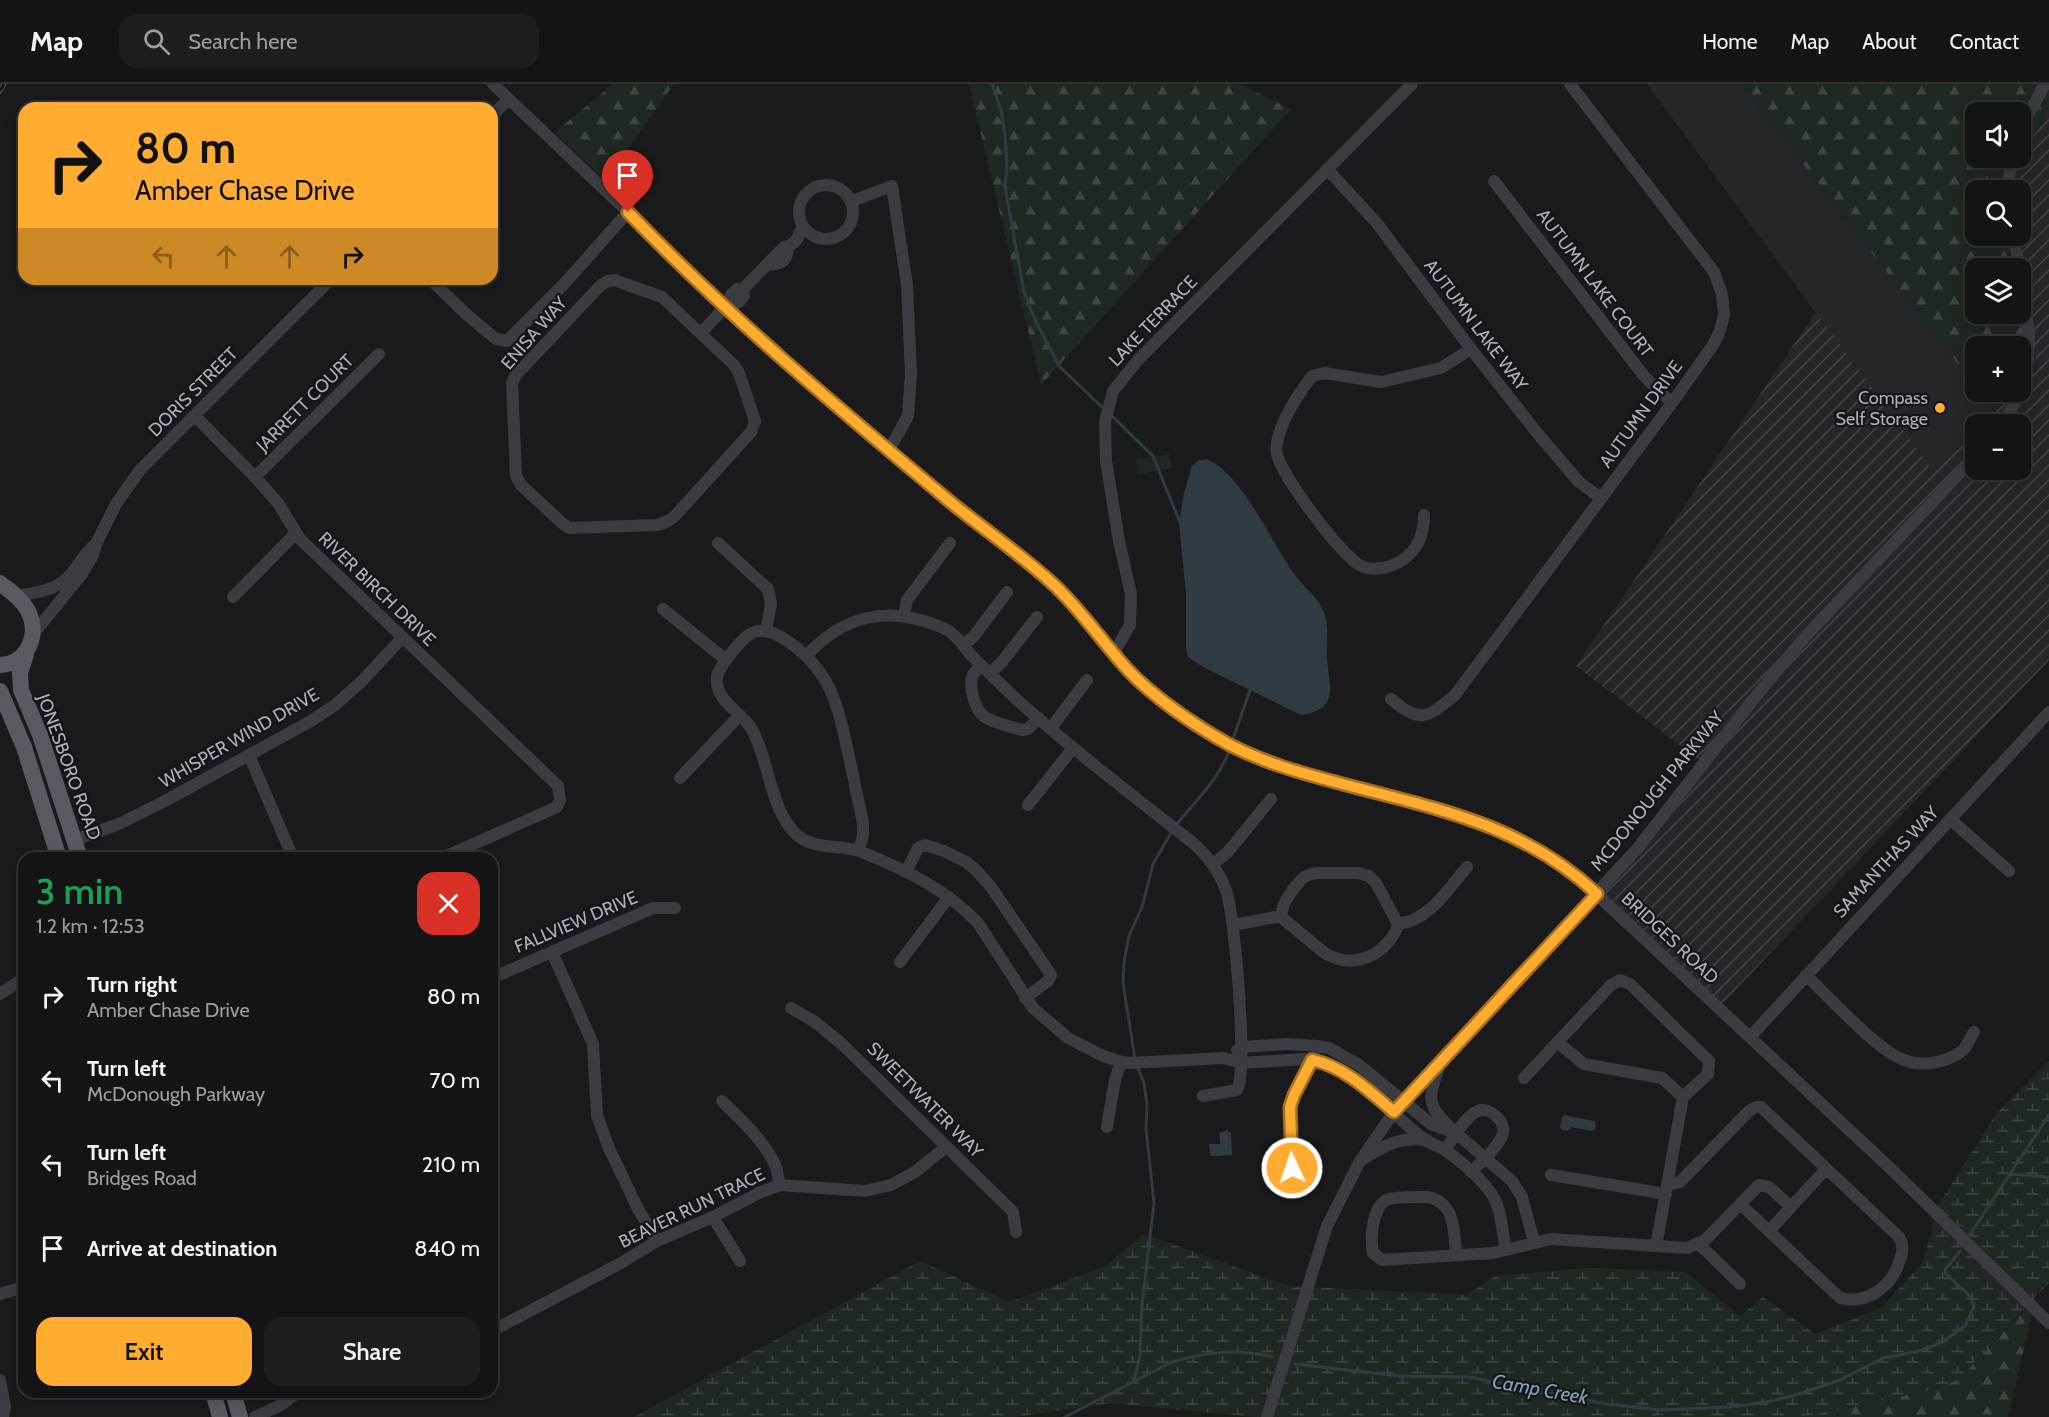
<!DOCTYPE html>
<html lang="en">
<head>
<meta charset="utf-8">
<style>
  :root { --surface:#141416; --page:#1d1d1f; --text:#f1f3f6; --muted:#9d9ea1; --line:#333335; --accent:#ffac30 }
  body { margin:0; font-family:Cabin,sans-serif; background:var(--page); color:var(--text); height:100vh; display:flex; flex-direction:column; font-size:22px; white-space:nowrap }
  * { box-sizing:border-box; margin:0 }
  p { font-size:20px; color:var(--muted) }
  .icon { flex:none; width:33px; height:33px; fill:none; stroke:currentColor; stroke-width:2; stroke-linecap:round; stroke-linejoin:round }
  .map { position:relative; flex:1; overflow:hidden }
  .details { position:absolute; left:18px; top:768px; width:480px; height:546px; display:flex; flex-direction:column; background:var(--surface); border-radius:18px; box-shadow:0 3px 15px #0003,0 0 0 2px var(--line) }
  .details>* { flex:none }
  .guide { position:absolute; left:18px; top:18px; width:480px; height:183px; border-radius:18px; box-shadow:0 3px 15px #0003,0 0 0 2px var(--line); background:#ffac30; color:#111; overflow:hidden }
  .tools { position:absolute; left:1965px; top:18px; display:grid; gap:12px }
  .tools a { display:grid; place-items:center; width:66px; height:66px; border-radius:12px; background:var(--surface); box-shadow:0 3px 15px #0003,0 0 0 2px var(--line); font-size:30px }
  .pin { position:absolute; display:grid; place-items:center; width:51px; height:51px; color:#fff; margin:-62px -26px; border-radius:50% 50% 50% 0; rotate:-45deg; box-shadow:0 0 6px #0007 }
  .pin .icon { rotate:45deg }
  .me { position:absolute; width:66px; margin:-33px; rotate:357deg; stroke-linejoin:round; filter:drop-shadow(0 0 4px #0008) }
  .turn { display:flex; align-items:center; gap:21px; height:126px; padding:0 18px; font-size:27px }
  .turn .icon { width:78px; height:78px; stroke-width:2.5 }
  .turn b { display:block; font-size:42px; line-height:51px }
  .lanes { display:flex; align-items:center; height:57px; padding:0 18px; background:#0003; justify-content:center; gap:30px; direction:ltr }
  .lanes .off { opacity:.35 }
  .round { display:grid; place-items:center; flex:none; width:63px; height:63px; border-radius:18px; background:var(--page) }
  .summary { display:flex; align-items:center; justify-content:space-between; height:102px; padding:0 18px }
  h1 { font-size:36px; font-weight:600; line-height:45px; color:#1e9e55 }
  .cta { display:flex; gap:12px; margin-top:auto; padding:12px 18px }
  .cta a { flex:1; height:69px; border-radius:18px; background:var(--accent); color:#111; font-size:24px; font-weight:600; line-height:69px; text-align:center }
  .cta a+a { background:var(--page); color:var(--text) }
  ul { padding:0; list-style:none }
  li { display:flex; align-items:center; gap:18px; height:84px; padding:0 18px }
  li div { flex:1 }
  li b { display:block; font-size:22px }
  li em { font-style:normal }
  header { display:flex; align-items:center; gap:36px; box-sizing:border-box; height:84px; padding:0 30px; background:var(--surface); border-bottom:2px solid var(--line) }
  header strong { font-size:28px }
  nav { display:flex; gap:33px; margin-inline-start:auto; font-size:21px }
  .search { width:420px; height:54px; background:var(--page); display:flex; align-items:center; gap:15px; box-sizing:border-box; padding:0 21px; border-radius:18px; color:var(--muted); font-size:22px }
  .map>svg:first-child { display:block }
  .built { fill:#26262a }
  .industrial { fill:url(#industrial-furrows) }
  .forest { fill:url(#forest-firs); fill-rule:evenodd }
  .wetland { fill:url(#wetland-marsh) }
  .garden { fill:#1f2820 }
  .water { fill:#2f3b42 }
  .lines { fill:none; stroke-linecap:round; stroke-linejoin:round }
  .stream { stroke:#2f3b42; stroke-width:3 }
  .minor { stroke:#3b3c42; stroke-width:12 }
  .major { stroke:#575a61; stroke-width:16 }
  .rail-casing { stroke:#4e5157; stroke-width:5 }
  .rail { stroke:#151518; stroke-width:3; stroke-dasharray:9; stroke-linecap:butt }
  .route-casing { stroke:#a6701f; stroke-width:15 }
  .route { stroke:#ffac30; stroke-width:10 }
  .poi-dot { fill:#ffac30; stroke:#151518; stroke-width:2 }
  .labels { text-anchor:middle; stroke-width:4.5; stroke-linejoin:round; paint-order:stroke }
  .street-label { font-size:18px; fill:#acb2bd; stroke:#151518 }
  .poi-label { font-size:18px; fill:#acb2bd; stroke:#151518; text-anchor:end }
  .water-label { font-size:20px; font-style:italic; fill:#81a3ba; stroke:#151518 }
</style>
</head>
<body>
<header>
<strong>Map</strong>
<div class="search"><svg class="icon" aria-label="search" viewBox="0 0 24 24"><circle cx="10" cy="10" r="6"/><path d="M15 15l6 6"/></svg>Search here</div>
<nav><a>Home</a><a>Map</a><a>About</a><a>Contact</a></nav>
</header>
<div class="map">
<svg width="2049" height="1333" viewBox="0 0 2049 1333">
  <defs>
    <pattern id="industrial-furrows" width="10" height="10" patternUnits="userSpaceOnUse" patternTransform="scale(1.5)"><rect width="10" height="10" fill="#26262a"/><path d="M-1 1l2-2M0 10L10 0M9 11l2-2" fill="none" stroke="#434347"/></pattern>
    <pattern id="forest-firs" width="22" height="20" patternUnits="userSpaceOnUse" patternTransform="scale(1.5)"><rect width="22" height="20" fill="#1f2820"/><path d="M5 1l3.5 6h-7zM16 11l3.5 6h-7z" fill="#3d453e"/></pattern>
    <pattern id="wetland-marsh" width="20" height="14" patternUnits="userSpaceOnUse" patternTransform="scale(1.5)"><rect width="20" height="14" fill="#1f2820"/><path d="M1 5h8M5 5V1M11 12h8M15 12V8" fill="none" stroke="#3d453e"/></pattern>
  </defs>
  <rect width="100%" height="100%" fill="#1a1a1d"/>
  <path class="built" d="M1647,0H1741L1975,302L1976,308H1980L1995,327L1981,340H1976L1975,346L1933,388Z"/>
  <path class="industrial" d="M2049,26V576L1720,922L1600,810L1703,679L1576,582L1816,228L1933,387L1975,346L1976,386H2020V340H1981L2037,285L2017,152H2020V106H2010L2008,94Z"/>
  <path class="forest" d="M613,0H674L605,97L555,48Z
    M969,0H1239L1291,25L1041,301Z
    M1741,0H2049V26L2020,73V28H1976V74H2020L2008,94L2010,106H1976V152H2017L2037,285L2021,302L2020,262H1976L1975,302ZM1976,184H2020V230H1976Z
    M1980,308H2015L1995,327Z
    M2036,1214L2008,1333H1802L1926,1307L1958,1296Z"/>
  <path class="wetland" d="M2049,977V1199L1958,1296L1926,1307L1802,1333H1255L1110,1319L1015,1333H634L920,1177L1009,1218L1106,1182L1144,1150L1289,1202L1467,1211L1495,1192L1589,1184L1685,1188L1740,1232L1763,1213L1815,1250L1881,1224L1922,1179L1932,1147L1935,1126L1996,1030Z"/>
  <path class="garden" d="M1169,370L1172,384L1138,390L1136,375Z"/>
  <path class="water" d="M1207,375C1243,391 1271,458 1295,491C1304,504 1316,511 1323,526C1330,543 1326,559 1327,576C1330,605 1339,625 1301,631L1203,583L1188,573L1186,564V510L1179,440L1184,409L1192,382L1199,376Z
    M1564,1031L1594,1037L1596,1039L1595,1045L1592,1047L1571,1043L1568,1047L1562,1046L1560,1043L1562,1034Z
    M1228,1046V1048H1231L1232,1071L1210,1072L1209,1060H1220L1219,1049Z"/>
  <g class="lines">
    <path class="stream" d="M992,0L1001,26L1005,51L1007,80L1005,103L1024,208L1036,238L1059,282L1104,325
      M1111,331L1153,372L1179,436
      M1232,658L1250,606
      M1176,741C1196,716 1220,695 1230,664
      M1135,975L1123,899L1124,878L1129,852L1142,823L1153,780L1172,747
      M2010,1090L2049,1093
      M1969,1152L2049,1031
      M1295,1280L1400,1292L1469,1293L1606,1320L1662,1326L1730,1323L1766,1318L1796,1311L1840,1296L1883,1274L1916,1268L1941,1259L1965,1242L1974,1223L1971,1213L1946,1190L1945,1186L1960,1167
      M1134,1298L1140,1271L1142,1222L1154,1119L1146,1044L1147,1021L1144,999L1137,982
      M1065,1333L1172,1278C1207,1268 1236,1264 1273,1273"/>
    <path class="minor" d="M493,0L628,128L724,224L949,417L1054,500L1131,589L1183,632L1231,661L1283,684L1481,738L1520,755L1576,791L1889,1083L2049,1239
      M492,32L508,15
      M2020,46L2045,0
      M1327,85L1376,138L1471,265L1538,350L1579,398L1601,414
      M1494,97L1644,292L1672,319
      M799 128a27 27 0 1 1 54 0a27 27 0 1 1-54 0Z
      M2010,106L2009,93L2013,74
      M852,117L892,102L907,201L911,290L908,332L889,366
      M2014,152L2019,184
      M767,180C781,182 788,176 788,162
      M2020,193L2029,249L2028,276L2020,307
      M430,195L466,230L496,255L507,257L565,199L628,128
      M614,196L662,213L734,281L739,289L755,337L751,348L674,433L666,438L657,441L569,444L562,439L521,401L516,392L512,299L516,291L601,201L608,197Z
      M729,220L731,211L737,205H743L784,163C793,161 798,157 799,149
      M701,249L724,224L729,220L739,218L744,212L743,205
      M195,332L255,393L278,419L300,455L558,702L560,716L557,723L442,774
      M2004,340L2020,308
      M255,393L379,270
      M1424,431C1424,448 1419,464 1404,475C1393,483 1375,488 1361,482C1342,473 1281,391 1277,370C1273,347 1299,309 1312,292L1324,289L1381,298L1441,284L1471,265
      M718,459L768,505L771,520L766,547
      M16,512C38,508 57,507 72,489C80,478 85,468 96,460
      M233,513L296,449
      M663,525L726,576
      M904,531L907,516L950,459
      M34,549L82,490L93,471L96,460L116,420L140,386L331,195
      M964,561L974,552L1007,508
      M1113,570L1130,541L1131,510L1119,457L1106,377L1105,338L1113,307L1138,276L1412,0
      M806,572C845,530 889,521 941,543C957,549 963,563 974,574C987,588 1002,601 1016,615C1072,665 1133,712 1192,758C1208,772 1219,787 1226,806C1235,831 1248,987 1237,1006L1203,1012
      M981,581C978,585 974,588 972,593C969,604 975,627 985,633C995,640 1010,642 1022,646L1028,645L1039,634
      M990,589L1001,579L1037,533
      M1391,615C1421,640 1427,634 1455,611L1672,319L1713,261L1720,247L1724,231L1722,210L1714,188L1570,0
      M1051,644L1087,596
      M249,671L293,774
      M680,694L740,631
      M1028,721L1073,664
      M1950,735L2009,787
      M75,756L121,739L165,717L311,637L335,621L362,597L402,554
      M859,767C839,761 814,765 798,752C769,727 770,675 751,644C741,628 714,616 717,593C719,582 740,557 750,550C761,543 773,548 783,554C830,584 837,618 848,668C853,692 858,716 863,739V751L859,767C902,784 946,805 978,839L1033,924L1068,954L1101,971L1121,978L1131,979L1223,974L1242,979L1303,975C1355,979 1387,1029 1427,1057C1432,1060 1438,1062 1443,1065C1459,1075 1483,1096 1493,1112C1502,1127 1502,1149 1506,1166
      M1213,780L1227,769L1271,715
      M906,788L918,764L925,761L944,767L966,778L975,785L991,803L1051,891L1048,897L1025,914
      M1317,789H1358L1369,792L1376,799L1398,840C1397,847 1394,851 1390,856C1373,877 1349,882 1326,870L1282,834C1279,822 1294,803 1302,795C1306,791 1312,790 1317,789Z
      M1398,840C1430,836 1447,806 1467,783
      M1233,841L1281,832
      M552,868L593,960L597,1031L608,1062L638,1125L657,1157
      M900,878L949,813
      M1806,891C1828,912 1878,967 1904,976C1922,983 1946,979 1962,967C1967,963 1970,954 1974,948
      M492,894L653,824H675
      M0,910L24,894
      M791,924L815,938L843,961L1013,1128L1016,1148
      M1750,953L2049,628
      M1557,958L1584,980L1662,994L1683,1013L1656,1162
      M1237,966L1243,963L1287,960L1317,962L1329,964L1359,981L1431,1040L1456,1049L1512,1097L1522,1113L1534,1158
      M1439,983C1428,1015 1426,1022 1453,1046
      M1524,994L1611,901L1620,896L1630,900L1709,977L1708,990L1683,1013
      M722,1017C741,1036 765,1057 776,1083C778,1088 778,1096 780,1101
      M1107,1043L1115,996L1121,978
      M1445,1066C1452,1056 1466,1031 1478,1027C1491,1022 1508,1040 1502,1052C1496,1066 1481,1078 1471,1088
      M1361,1076C1385,1062 1398,1052 1427,1056
      M1292,1084L1290,1023L1294,1011L1314,971
      M1551,1091L1666,1110
      M1668,1101L1680,1098L1750,1026L1756,1023H1761L1899,1153C1905,1163 1902,1171 1898,1181C1890,1204 1865,1221 1840,1214L1740,1120
      M713,1133L740,1177
      M1769,1147L1826,1085
      M1699,1160L1740,1200
      M1456,1171C1454,1148 1456,1120 1429,1113C1420,1113 1394,1112 1386,1116C1372,1125 1370,1154 1373,1169L1382,1176L1493,1169L1551,1155L1687,1164L1705,1156L1759,1101L1769,1103L1791,1123
      M0,1210L24,1203
      M492,1247L621,1179L657,1157L713,1133L761,1108L780,1101L865,1107L891,1101L915,1088L946,1063
      M0,1296L5,1323L3,1333
      M255,1333L281,1321L298,1308
      M1267,1333L1327,1142L1360,1077L1394,1028L1637,765L1752,617L1805,553L1976,372"/>
    <path class="major" d="M0,499C10,507 21,514 27,525C41,549 28,580 0,581
      M26,570L20,589L21,606L40,651L80,774
      M0,607L24,663L59,774
      M213,1308L220,1333
      M233,1308L240,1333"/>
    <defs>
      <path id="rail" d="M0,7L4,0"/>
    </defs>
    <use href="#rail" class="rail-casing"/>
    <use href="#rail" class="rail"/>
  </g>
  <g class="lines">
    <defs>
      <path id="route" d="M628,128C728,232 838,324 948,416C982,444 1019,469 1052,499C1079,523 1103,559 1128,586C1153,613 1197,643 1230,661C1265,679 1301,689 1339,699C1436,725 1521,739 1597,810L1394,1028C1369,1007 1345,983 1312,976L1294,1011L1290,1023L1292,1084"/>
    </defs>
    <use href="#route" class="route-casing"/>
    <use href="#route" class="route"/>
  </g>
  <circle class="poi-dot" cx="1940" cy="324" r="6"/>
  <g class="labels">
    <g class="street-label">
      <text transform="translate(1595 199) rotate(53)" y="6">AUTUMN LAKE COURT</text>
      <text transform="translate(1153 237) rotate(-46)" y="6">LAKE TERRACE</text>
      <text transform="translate(1476 241) rotate(53)" y="6">AUTUMN LAKE WAY</text>
      <text transform="translate(534 249) rotate(-49)" y="6">ENISA WAY</text>
      <text transform="translate(193 308) rotate(-45)" y="6">DORIS STREET</text>
      <text transform="translate(305 319) rotate(-45)" y="6">JARRETT COURT</text>
      <text transform="translate(1641 330) rotate(-54)" y="6">AUTUMN DRIVE</text>
      <text transform="translate(377 505) rotate(44)" y="6">RIVER BIRCH DRIVE</text>
      <text transform="translate(239 654) rotate(-30)" y="6">WHISPER WIND DRIVE</text>
      <text transform="translate(69 683) rotate(70)" y="6">JONESBORO ROAD</text>
      <text transform="translate(1657 707) rotate(-51)" y="6">MCDONOUGH PARKWAY</text>
      <text transform="translate(1886 778) rotate(-47)" y="6">SAMANTHAS WAY</text>
      <text transform="translate(576 838) rotate(-23)" y="6">FALLVIEW DRIVE</text>
      <text transform="translate(1670 854) rotate(43)" y="6">BRIDGES ROAD</text>
      <text transform="translate(925 1016) rotate(45)" y="6">SWEETWATER WAY</text>
      <text transform="translate(692 1124) rotate(-26)" y="6">BEAVER RUN TRACE</text>
    </g>
    <g class="poi-label">
      <text x="1928" y="320">Compass<tspan x="1928" dy="21">Self Storage</tspan></text>
    </g>
    <g class="water-label">
      <text transform="translate(1540 1305) rotate(10)" y="7">Camp Creek</text>
    </g>
  </g>
</svg>
<div class="tools">
<a><svg class="icon" aria-label="sound" viewBox="0 0 24 24"><path d="M4 9h4l5-4v14l-5-4H4zM17 9q2 3 0 6"/></svg></a>
<a><svg class="icon" aria-label="search" viewBox="0 0 24 24"><circle cx="10" cy="10" r="6"/><path d="M15 15l6 6"/></svg></a>
<a><svg class="icon" aria-label="layers" viewBox="0 0 24 24"><path d="M12 4l9 5-9 5-9-5zM3 14l9 5 9-5"/></svg></a>
<a>+</a>
<a>−</a>
</div>
<div class="pin" style="left:628px;top:128px;background:#d93025"><svg class="icon" aria-label="arrive" viewBox="0 0 24 24"><path d="M6 21V4h12l-3 4 3 4H6"/></svg></div>
<svg class="me" style="left:1292px;top:1084px" viewBox="-20 -20 40 40"><circle r="17" fill="#ffac30" stroke="#fff" stroke-width="3"/><path d="M0-11L8 9 0 5-8 9z" fill="#fff"/></svg>
<div class="guide">
<div class="turn"><svg class="icon" aria-label="right" viewBox="0 0 24 24"><path d="M7 20v-9h11M14 6l5 5-5 5"/></svg><div><b>80 m</b>Amber Chase Drive</div></div>
<div class="lanes"><svg class="icon off" aria-label="left" viewBox="0 0 24 24"><path d="M17 20v-9H6M10 6l-5 5 5 5"/></svg><svg class="icon off" aria-label="ahead" viewBox="0 0 24 24"><path d="M12 20V5M6 11l6-6 6 6"/></svg><svg class="icon off" aria-label="ahead" viewBox="0 0 24 24"><path d="M12 20V5M6 11l6-6 6 6"/></svg><svg class="icon" aria-label="right" viewBox="0 0 24 24"><path d="M7 20v-9h11M14 6l5 5-5 5"/></svg></div>
</div>
<section class="details">
<div class="summary"><div><h1>3 min</h1><p>1.2 km · 12:53</p></div><a class="round" style="background:#d93025;color:#fff"><svg class="icon" aria-label="close" viewBox="0 0 24 24"><path d="M6 6l12 12M18 6L6 18"/></svg></a></div>
<ul>
<li><svg class="icon" aria-label="right" viewBox="0 0 24 24"><path d="M7 20v-9h11M14 6l5 5-5 5"/></svg><div><b>Turn right</b><p>Amber Chase Drive</p></div><em>80 m</em></li>
<li><svg class="icon" aria-label="left" viewBox="0 0 24 24"><path d="M17 20v-9H6M10 6l-5 5 5 5"/></svg><div><b>Turn left</b><p>McDonough Parkway</p></div><em>70 m</em></li>
<li><svg class="icon" aria-label="left" viewBox="0 0 24 24"><path d="M17 20v-9H6M10 6l-5 5 5 5"/></svg><div><b>Turn left</b><p>Bridges Road</p></div><em>210 m</em></li>
<li><svg class="icon" aria-label="arrive" viewBox="0 0 24 24"><path d="M6 21V4h12l-3 4 3 4H6"/></svg><div><b>Arrive at destination</b></div><em>840 m</em></li>
</ul>
<div class="cta"><a>Exit</a><a>Share</a></div>
</section>
</div>
</body>
</html>
